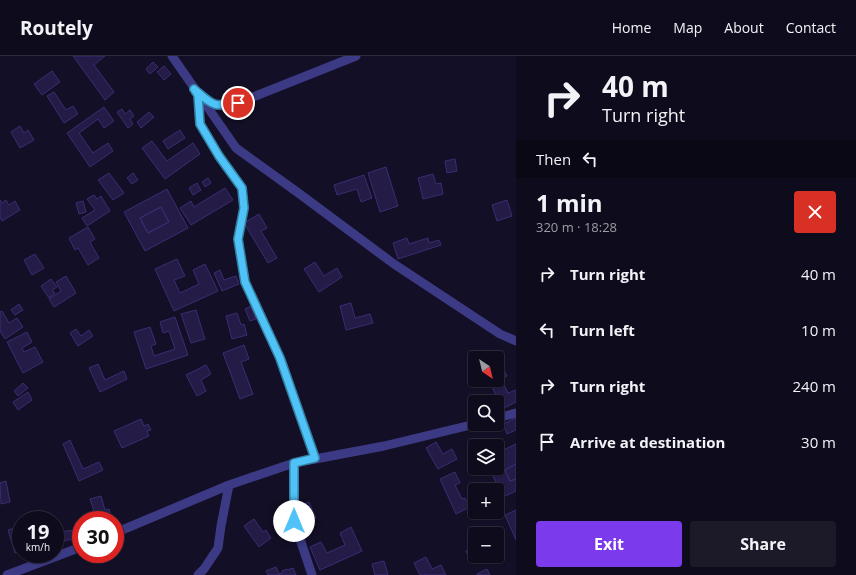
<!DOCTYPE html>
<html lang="en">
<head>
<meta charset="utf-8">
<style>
  :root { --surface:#0e0b1c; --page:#1c1929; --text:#f1f3f6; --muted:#9b9ba3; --line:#2e2b3b; --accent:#7c3aed }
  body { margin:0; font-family:"Open Sans",sans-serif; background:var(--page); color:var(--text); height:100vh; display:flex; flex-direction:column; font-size:15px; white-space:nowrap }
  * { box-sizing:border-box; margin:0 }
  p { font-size:13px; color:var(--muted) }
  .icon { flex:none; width:22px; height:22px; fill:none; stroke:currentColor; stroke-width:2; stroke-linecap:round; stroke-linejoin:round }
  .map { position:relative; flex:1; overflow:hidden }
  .details { display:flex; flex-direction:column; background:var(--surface); width:340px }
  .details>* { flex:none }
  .guide { background:#0e0b1c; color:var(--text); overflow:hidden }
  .needle { width:26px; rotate:145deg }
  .tools { position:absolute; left:468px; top:295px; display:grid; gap:8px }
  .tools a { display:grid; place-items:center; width:36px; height:36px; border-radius:4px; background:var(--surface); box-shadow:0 1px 3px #0004,0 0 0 1px var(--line); font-size:20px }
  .speed { position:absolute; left:12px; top:455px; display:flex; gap:8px; font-size:20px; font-weight:700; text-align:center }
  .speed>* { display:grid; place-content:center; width:52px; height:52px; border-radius:50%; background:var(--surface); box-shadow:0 1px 3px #0004,0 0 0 1px var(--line); line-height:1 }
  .speed small { font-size:10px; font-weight:400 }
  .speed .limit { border:6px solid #d22; background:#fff; color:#111 }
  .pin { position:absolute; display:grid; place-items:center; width:34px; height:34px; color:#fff; margin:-17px; border:2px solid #fff; border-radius:50%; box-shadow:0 1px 4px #0007 }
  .me { position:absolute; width:44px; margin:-22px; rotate:0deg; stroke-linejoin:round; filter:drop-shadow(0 0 3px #0008) }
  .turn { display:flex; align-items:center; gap:14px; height:84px; padding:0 20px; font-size:18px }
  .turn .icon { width:52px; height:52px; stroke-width:2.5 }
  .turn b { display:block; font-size:28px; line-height:34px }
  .then { display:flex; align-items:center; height:38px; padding:0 20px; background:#0003; gap:8px; font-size:15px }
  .round { display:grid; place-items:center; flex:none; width:42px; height:42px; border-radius:4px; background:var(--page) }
  .head { display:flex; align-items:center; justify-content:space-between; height:68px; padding:0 20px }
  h1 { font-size:24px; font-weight:700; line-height:30px }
  .button { display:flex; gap:8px; margin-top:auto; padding:8px 20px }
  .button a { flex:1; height:46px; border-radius:4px; background:var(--accent); color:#fff; font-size:16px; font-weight:700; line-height:46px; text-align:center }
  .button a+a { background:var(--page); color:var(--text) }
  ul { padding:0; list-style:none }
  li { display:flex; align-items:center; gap:12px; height:56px; padding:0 20px }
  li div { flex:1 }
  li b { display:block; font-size:15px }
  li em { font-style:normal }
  header { display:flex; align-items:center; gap:24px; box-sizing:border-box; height:56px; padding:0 20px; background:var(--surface); border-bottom:1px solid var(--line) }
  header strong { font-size:19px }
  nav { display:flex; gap:22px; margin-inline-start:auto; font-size:14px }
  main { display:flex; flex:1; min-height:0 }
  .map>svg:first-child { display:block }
  .building { fill:#241b47; stroke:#3b2d73; fill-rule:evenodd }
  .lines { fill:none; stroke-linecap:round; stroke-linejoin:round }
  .street { stroke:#3d3a85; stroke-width:9 }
  .route-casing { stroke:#337fa1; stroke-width:10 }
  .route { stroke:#4fc3f7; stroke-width:7 }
</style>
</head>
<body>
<header>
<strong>Routely</strong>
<nav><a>Home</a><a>Map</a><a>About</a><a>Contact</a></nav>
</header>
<main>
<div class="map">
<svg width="516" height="519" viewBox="0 0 516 519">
  <rect width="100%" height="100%" fill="#130f26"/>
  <path class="building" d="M73,0H105L94,9L114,36L105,44Z
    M153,6L158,11L150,18L146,13Z
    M164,10L171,18L164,24L157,16Z
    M52,15L60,26L42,39L34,28Z
    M54,36L66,54L73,50L78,58L64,67L47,40Z
    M104,51L114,65L104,72L98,63L79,77L93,97L108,87L113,95L90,111L67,77Z
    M122,53L125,58L130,54L134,60L130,63L133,68L128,72L117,56Z
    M149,56L154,61L141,72L137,66Z
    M20,70L24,77L28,74L34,84L20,92L11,76Z
    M180,74L185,82L168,93L163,85Z
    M152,85L167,105L193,87L200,98L165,123L142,92Z
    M455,103L457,115L447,117L445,105Z
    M386,111L398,150L380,156L368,117Z
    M109,117L124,137L113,144L98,124Z
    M133,117L138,124L132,128L127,122Z
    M433,118L436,128L441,127L443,138L423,143L418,122Z
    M364,119L372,142L361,146L357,133L337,139L334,129Z
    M208,122L211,127L205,131L202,126Z
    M197,127L201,134L193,139L189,132Z
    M225,132L233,144L191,169L180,152L191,145L194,151Z
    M167,133L188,172L145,195L124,156ZM161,151L169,166L148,177L140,162Z
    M94,139L97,143L101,140L110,155L87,170L82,162L95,154L87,143Z
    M0,144L2,147L6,144L9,149L15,145L20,154L2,165L0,161Z
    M507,144L512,160L497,165L492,149Z
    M83,145L86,156L79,158L76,147Z
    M161,151L169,166L148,177L140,162Z
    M259,158L267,172L261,175L277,202L268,207L244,167Z
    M88,171L95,183L90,186L99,202L88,209L78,192L75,194L69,182Z
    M407,182L409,188L428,182L429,187L439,184L441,189L398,203L393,187Z
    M35,198L44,212L32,219L24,204Z
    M177,203L185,220L174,224L180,237L199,228L193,214L205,208L218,235L174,255L155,213Z
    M315,206L324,220L337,212L342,221L319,236L304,213Z
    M220,214L224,224L236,220L239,228L222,235L214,217Z
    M66,220L76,237L54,251L49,243L61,235L56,226Z
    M51,223L57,231L52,234L55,237L49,242L41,230Z
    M351,247L355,262L370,258L373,267L346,274L340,250Z
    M19,248L23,254L15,259L11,254Z
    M251,250L256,263L250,265L245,253Z
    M196,254L205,283L191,287L181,258Z
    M2,255L9,267L17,262L23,271L5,283L0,275V256Z
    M237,257L241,269L244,268L247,279L232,283L226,260Z
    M175,261L188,299L146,313L134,276L150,271L156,288L151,290L154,300L175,293L169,275L163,277L160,266Z
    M76,273L81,280L89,274L93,280L78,290L70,277Z
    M27,276L32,286L22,292L24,296L35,291L43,306L23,317L7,286Z
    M244,289L249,303L241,306L253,338L240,343L223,297Z
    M98,308L105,324L124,315L127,323L100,336L89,312Z
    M206,309L211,318L201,324L206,335L197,340L186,319Z
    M502,310L507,320L501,323L508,337L516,334V346L502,353L489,324H497V312Z
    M23,327L28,332L18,340L14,335Z
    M28,336L32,344L18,354L13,346Z
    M516,362V374L507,378L503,368Z
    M141,363L144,370L148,368L151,374L147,375L149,380L122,392L114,375Z
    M70,384L83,413L99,406L103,414L79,425L63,388Z
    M436,386L443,398L452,393L457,403L438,413L426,392Z
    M516,388V408L505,414L510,425L516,423V435L503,441L489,412H497V397Z
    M516,408V423L510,425L505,414Z
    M455,416L460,427L455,429L462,443L465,442L470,451L456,458L440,423Z
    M6,425L10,446L1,448L0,427Z
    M101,440L105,454L109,453L112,464H97L90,443Z
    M309,446L316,462L304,467L296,451Z
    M516,454V484L505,459Z
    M254,463L263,476L266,474L271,482L259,491L244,470Z
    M18,471L21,480V495L15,497L8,474Z
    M351,471L362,495L320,514L310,491L321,486L327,497L345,489L340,477Z
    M81,473V482L61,485L60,476Z
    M475,481V500H490L476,506L475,502L470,504L466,495L470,493L467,485Z
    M426,501L432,513L441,509L446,519H420L414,507Z
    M384,505L388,519H375L372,508Z
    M276,511L279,518L283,516L282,515L287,513V514L293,512L296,519H268L266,515Z
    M487,513L490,519H477V518Z"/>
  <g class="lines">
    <path class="street" d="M172,0L236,92L297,136L394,208L500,278L516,285
      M198,40L200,68L219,100L242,132L244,152L238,183L245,226L280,302L315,402
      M204,41C217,53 221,50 238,47L356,0
      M497,362L516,357
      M294,407V465L312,519
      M115,477L229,429L294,407L384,390L475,368
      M7,519L81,491
      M198,519L204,513L218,492L221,470L229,429"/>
  </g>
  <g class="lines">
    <defs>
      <path id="route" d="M238,47C212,51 214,50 194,33L198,39L200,68L219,100L242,132L244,152L238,183L245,226L280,302L315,402L294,407V465"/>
    </defs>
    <use href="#route" class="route-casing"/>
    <use href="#route" class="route"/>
  </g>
</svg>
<div class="tools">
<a><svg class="needle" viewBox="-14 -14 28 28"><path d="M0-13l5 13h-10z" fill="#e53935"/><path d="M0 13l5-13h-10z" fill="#9b9ba3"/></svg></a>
<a><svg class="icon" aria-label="search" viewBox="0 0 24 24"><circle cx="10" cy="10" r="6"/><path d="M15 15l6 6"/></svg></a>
<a><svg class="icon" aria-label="layers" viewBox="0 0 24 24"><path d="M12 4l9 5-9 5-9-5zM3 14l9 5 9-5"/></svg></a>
<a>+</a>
<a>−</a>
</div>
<div class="speed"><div>19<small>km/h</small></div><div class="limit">30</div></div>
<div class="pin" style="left:238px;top:47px;background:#d93025"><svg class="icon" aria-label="arrive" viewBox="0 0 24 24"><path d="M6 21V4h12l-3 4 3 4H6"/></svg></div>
<svg class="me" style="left:294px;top:465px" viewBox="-20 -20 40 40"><circle r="19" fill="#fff"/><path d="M0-13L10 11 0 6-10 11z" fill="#4fc3f7"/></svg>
</div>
<section class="details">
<div class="guide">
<div class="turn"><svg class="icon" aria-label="right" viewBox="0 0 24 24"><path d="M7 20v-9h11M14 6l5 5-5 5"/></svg><div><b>40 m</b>Turn right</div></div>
<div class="then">Then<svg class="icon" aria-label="left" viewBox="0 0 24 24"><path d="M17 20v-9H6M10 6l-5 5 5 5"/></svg></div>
</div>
<div class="head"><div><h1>1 min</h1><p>320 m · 18:28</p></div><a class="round" style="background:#d93025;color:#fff"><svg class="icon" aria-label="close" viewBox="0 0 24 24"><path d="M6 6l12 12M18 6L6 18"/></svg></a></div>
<ul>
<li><svg class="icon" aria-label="right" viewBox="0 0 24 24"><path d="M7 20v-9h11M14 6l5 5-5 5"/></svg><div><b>Turn right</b></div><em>40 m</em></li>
<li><svg class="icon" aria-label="left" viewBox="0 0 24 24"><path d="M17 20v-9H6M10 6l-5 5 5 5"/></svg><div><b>Turn left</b></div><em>10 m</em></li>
<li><svg class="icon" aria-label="right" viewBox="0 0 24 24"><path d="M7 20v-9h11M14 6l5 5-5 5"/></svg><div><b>Turn right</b></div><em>240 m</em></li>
<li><svg class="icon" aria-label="arrive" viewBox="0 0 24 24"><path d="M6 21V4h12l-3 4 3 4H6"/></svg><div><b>Arrive at destination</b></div><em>30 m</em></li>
</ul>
<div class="button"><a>Exit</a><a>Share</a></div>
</section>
</main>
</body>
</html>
